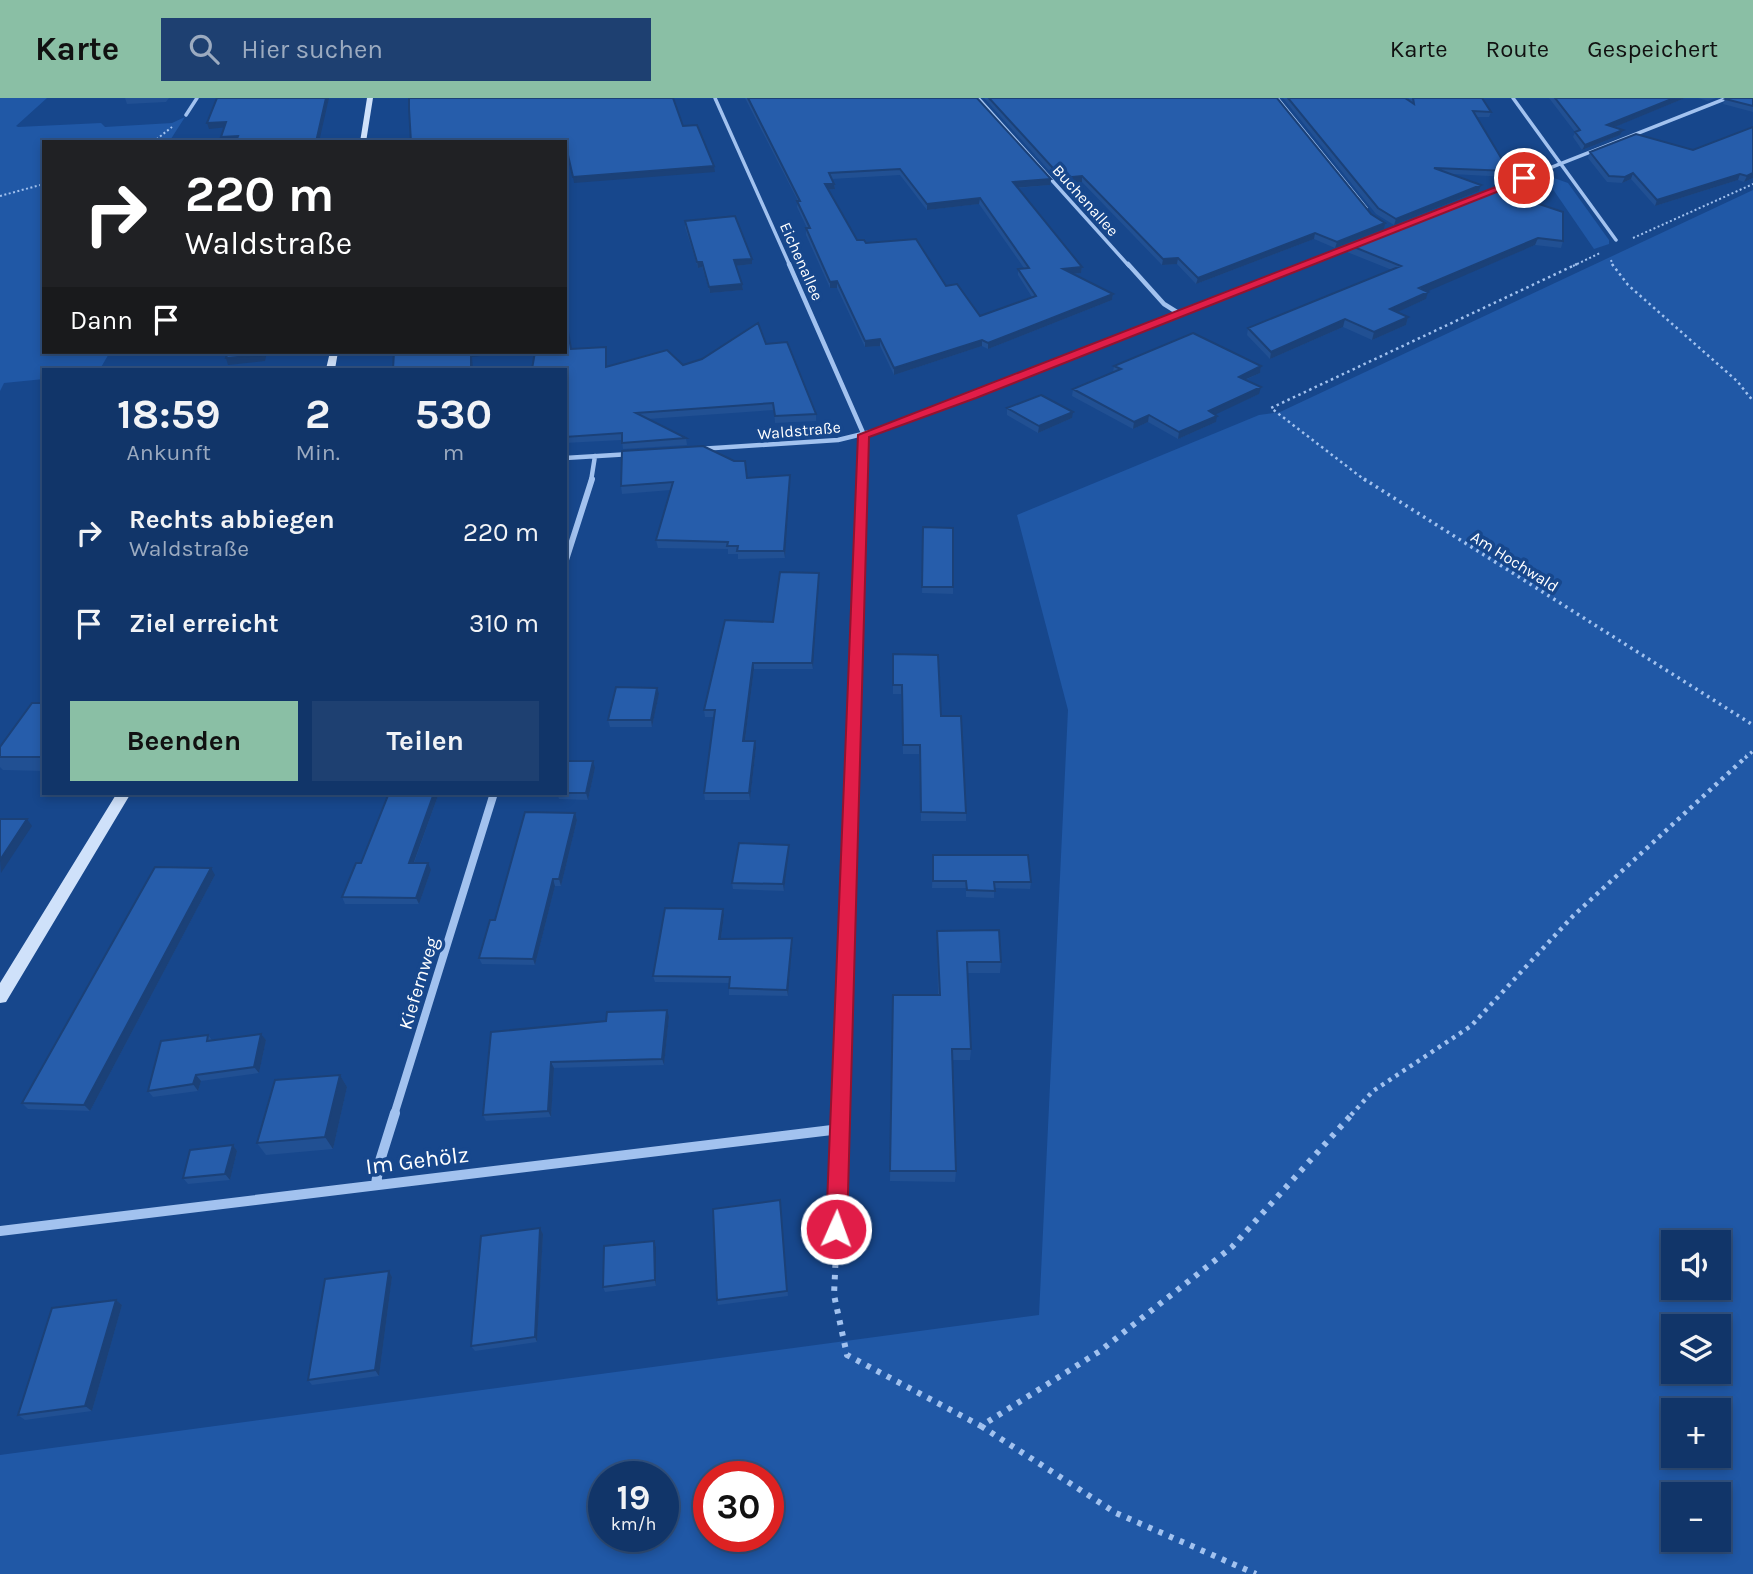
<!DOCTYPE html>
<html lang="de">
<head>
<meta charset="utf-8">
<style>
  :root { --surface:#113569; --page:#1e4071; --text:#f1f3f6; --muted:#9cabc0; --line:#30507d; --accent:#8abfa5 }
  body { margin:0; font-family:Karla,sans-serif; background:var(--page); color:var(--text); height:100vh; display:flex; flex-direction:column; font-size:26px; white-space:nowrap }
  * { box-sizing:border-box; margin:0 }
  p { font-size:23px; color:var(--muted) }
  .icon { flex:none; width:38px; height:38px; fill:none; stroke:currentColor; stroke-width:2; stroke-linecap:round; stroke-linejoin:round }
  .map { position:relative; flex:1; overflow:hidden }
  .drawer { position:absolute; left:42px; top:270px; width:525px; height:427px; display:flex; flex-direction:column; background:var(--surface); border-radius:0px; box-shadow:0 4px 10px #0003,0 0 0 2px var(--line) }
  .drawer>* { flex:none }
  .top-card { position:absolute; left:42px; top:42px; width:525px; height:214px; border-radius:0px; box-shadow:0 4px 10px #0003,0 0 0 2px var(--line); background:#202124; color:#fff; overflow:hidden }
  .tools { position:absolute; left:1661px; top:1132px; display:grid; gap:14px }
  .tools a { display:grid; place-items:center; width:70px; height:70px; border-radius:0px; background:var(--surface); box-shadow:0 4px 10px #0003,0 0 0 2px var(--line); font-size:35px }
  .speed { position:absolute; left:588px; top:1363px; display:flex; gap:14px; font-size:35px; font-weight:700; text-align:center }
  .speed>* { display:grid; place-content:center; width:91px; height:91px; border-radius:50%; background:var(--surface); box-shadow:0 4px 10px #0003,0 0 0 2px var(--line); line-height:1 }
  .speed small { font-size:18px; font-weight:400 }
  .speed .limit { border:10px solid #d22; background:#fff; color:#111 }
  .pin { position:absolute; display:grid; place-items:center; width:60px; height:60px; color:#fff; margin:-30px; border:4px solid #fff; border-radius:50%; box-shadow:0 2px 7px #0007 }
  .me { position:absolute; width:77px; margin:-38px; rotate:2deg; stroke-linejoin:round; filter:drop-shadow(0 0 5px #0008) }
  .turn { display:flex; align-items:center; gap:24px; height:147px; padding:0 28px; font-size:32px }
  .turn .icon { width:91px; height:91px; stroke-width:2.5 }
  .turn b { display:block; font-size:49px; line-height:60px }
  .then { display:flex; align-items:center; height:66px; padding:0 28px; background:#0003; gap:14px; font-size:26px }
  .eta { display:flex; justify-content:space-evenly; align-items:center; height:119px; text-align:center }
  .eta b { font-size:42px; font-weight:700; line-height:49px }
  .cta { display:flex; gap:14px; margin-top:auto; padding:14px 28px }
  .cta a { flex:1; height:80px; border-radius:0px; background:var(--accent); color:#111; font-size:28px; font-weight:700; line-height:80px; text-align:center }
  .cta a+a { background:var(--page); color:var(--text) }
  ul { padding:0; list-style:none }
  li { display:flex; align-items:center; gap:21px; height:91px; padding:0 28px }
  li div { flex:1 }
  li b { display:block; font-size:26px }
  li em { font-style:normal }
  header { display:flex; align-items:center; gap:42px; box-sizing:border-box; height:98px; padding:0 35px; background:var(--accent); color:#111 }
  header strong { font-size:33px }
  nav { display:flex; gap:38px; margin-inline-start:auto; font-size:24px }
  .search { width:490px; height:63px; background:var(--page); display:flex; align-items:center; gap:18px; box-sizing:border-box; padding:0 24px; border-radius:0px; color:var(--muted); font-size:26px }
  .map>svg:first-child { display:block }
  .green { fill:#2058a6; fill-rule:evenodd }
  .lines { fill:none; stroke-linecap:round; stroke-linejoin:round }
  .path-far4 { stroke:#a2c2ef; stroke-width:2; stroke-dasharray:2 2.5; stroke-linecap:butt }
  .path-far3 { stroke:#a2c2ef; stroke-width:2.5; stroke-dasharray:2.5 3.5; stroke-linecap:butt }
  .path-far2 { stroke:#a2c2ef; stroke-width:3.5; stroke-dasharray:2.5 4.5; stroke-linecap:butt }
  .path-far1 { stroke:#a2c2ef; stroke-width:4.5; stroke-dasharray:3.5 5; stroke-linecap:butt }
  .path { stroke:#a2c2ef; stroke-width:6; stroke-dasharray:4.5 7; stroke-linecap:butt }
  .street-far4 { stroke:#a2c2ef; stroke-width:3.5 }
  .street-far3 { stroke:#a2c2ef; stroke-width:4.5 }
  .street-far2 { stroke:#a2c2ef; stroke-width:6 }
  .street-far1 { stroke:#a2c2ef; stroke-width:8 }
  .street { stroke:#a2c2ef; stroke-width:10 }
  .secondary { fill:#cfe1fa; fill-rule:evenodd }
  .wall { fill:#215093; fill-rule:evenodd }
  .shaded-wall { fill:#1b4178 }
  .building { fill:#265dab; stroke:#1b4178; stroke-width:2; fill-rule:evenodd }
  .route { fill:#e11d48; stroke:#92132f; stroke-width:2 }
  .labels { text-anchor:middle; stroke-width:7; stroke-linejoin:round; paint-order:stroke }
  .far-street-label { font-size:16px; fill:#fff; stroke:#17478c }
  .street-label { font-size:19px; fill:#fff; stroke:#17478c }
  .near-street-label { font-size:23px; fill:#fff; stroke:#17478c }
</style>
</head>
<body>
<header>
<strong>Karte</strong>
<div class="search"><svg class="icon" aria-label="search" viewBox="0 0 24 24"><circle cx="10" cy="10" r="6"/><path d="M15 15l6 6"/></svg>Hier suchen</div>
<nav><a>Karte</a><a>Route</a><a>Gespeichert</a></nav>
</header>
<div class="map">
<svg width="1753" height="1476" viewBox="0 0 1753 1476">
  <rect width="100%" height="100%" fill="#17478c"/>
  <path class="green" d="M0,0H47L16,28L18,29L101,25L105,29L172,25L185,19L169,44H44V254H110L100,271H44V281L4,285L0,293Z
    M1551,79L1568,85L1609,142V146L1594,151L1548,84L1546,82Z
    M1753,92V1476H0V1357L1039,1217L1068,612L1017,417L1259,317L1280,314ZM1718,1144V1190H1673V1144ZM1718,1228V1274H1673V1228ZM1718,1312V1358H1673V1312ZM663,1379V1438H604V1379ZM709,1379H768V1438H709ZM1673,1396H1718V1442H1673Z"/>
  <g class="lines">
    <path class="path-far4" d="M153,44L172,29
      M0,98L44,86
      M1633,140L1753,86
      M1611,162L1613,168
      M1573,168L1600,155"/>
    <path class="path-far3" d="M1612,166L1628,187L1737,283L1753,303
      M1366,383L1271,310L1577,166"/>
    <path class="path-far2" d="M1364,381L1753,627
      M1745,660L1753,653"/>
    <path class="path-far1" d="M1351,1017L1373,993L1471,928L1573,818L1747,658"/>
    <path class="path" d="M836,1154L834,1197L847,1257L981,1328L1100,1253L1232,1149L1353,1015
      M981,1328L1116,1415L1256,1476"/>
    <path class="street-far4" d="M715,0L790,168
      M978,0L1129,168
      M1277,0L1366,110
      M1513,0L1616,142
      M186,17L197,0
      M1489,94L1727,0
      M1302,168L1357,146"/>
    <path class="street-far3" d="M789,166L864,337L862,383
      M1128,166L1164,206L1180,216
      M699,351L838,342L891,329L1306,166
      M565,360L631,356
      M591,383L595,358"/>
    <path class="street-far2" d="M565,465L592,381
      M853,660L862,381"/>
    <path class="street-far1" d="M394,1017L494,695
      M840,1017L853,658"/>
    <path class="street" d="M376,1086L379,1066L395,1015
      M836,1131L840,1015
      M0,1133L840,1031"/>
    <path class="secondary" d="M367,0H373L366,44H360Z
      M330,254H338L335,271H326Z
      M117,695H131L6,904L0,905V885Z"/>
  </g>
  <path class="wall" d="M125,0H169L166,4L127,6Z
    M745,0H977L1051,81L1050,87L1018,90L1082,169L1081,175L1074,176L1113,196L1112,202L988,251L982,248L894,277L880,248L865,249L837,190H830L806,137V130H807L797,109L798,103ZM900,77L927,112L979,106L1024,170L1018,171V177L1032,199L980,218L946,188L866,145L857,142L828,92L835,91L834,86L832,81Z
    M984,0H1277L1384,131L1335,150L1314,141L1196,186L1177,166L1162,167L1082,84L1061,86Z
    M1283,0H1405L1410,4L1409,0H1482L1491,14L1489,19H1476L1509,73L1507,79L1452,76L1481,87L1479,93L1394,127L1376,116Z
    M1549,0H1685L1614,29L1623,32L1620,37L1582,52L1573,39L1575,34Z
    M1698,0H1716L1708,3Z
    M1753,0V14L1723,6L1725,1Z
    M1693,52L1753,80L1744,84L1738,82L1655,108L1631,81L1622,85L1607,84L1588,60L1590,54Z
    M1494,91L1563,143L1561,150L1535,147L1427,193L1426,201L1397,214L1408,219L1406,227L1372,242L1343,229L1270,261L1247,237L1248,230L1392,172L1347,154L1349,147Z
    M685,123L752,166L736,168L742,186L743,192L710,195L702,169L698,170L685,129Z
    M766,246L816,316V323L775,325L774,312L648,321L686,340L687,347L623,351L622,342L565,345V271L571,251L607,255V268L683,267Z
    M1114,268H1261L1260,275L1245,282L1259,296L1215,316L1216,324L1178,341L1148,324L1133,331L1072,298L1073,291L1113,274Z
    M1007,310L1072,320L1038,335L1007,317Z
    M747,380L790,384L785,460L738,461V456H728V451L658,450L656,442L671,392L622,396L621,388Z
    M923,429L953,430V496L922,495Z
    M819,481L813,571H754L745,643L756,650L750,702H705L704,695L714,619H705L704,612Z
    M893,556L941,618L966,715V723H921L919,656H903L901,596H893Z
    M659,596L652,629H610L608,622Z
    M44,605V673L3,672L0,669V649Z
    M595,670L588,702L559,701L557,695Z
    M389,695H439L414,765L431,772L419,806H345L342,799L361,765Z
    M575,715L577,722L561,788H555L535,867L482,866L479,860L495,822Z
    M789,747V753L784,793L733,791L732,785Z
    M933,757L1031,784L1030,791L994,790V800L966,799V790H932Z
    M215,777L90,1013L28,1011L22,1005Z
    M723,811L724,817L721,841L792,840V847L788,898L729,897V885L655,884L653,878Z
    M937,833L1001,864L1000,875H967L971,951L970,962H952L956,1073L955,1084L890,1083L893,897H938Z
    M669,919L664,967L554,970L551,1019L486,1023L483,1017L491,934Z
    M261,936L266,942L259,975L201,983L198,993L153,999L148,993L208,937L212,942Z
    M340,977L347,989L333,1051L266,1057L257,1045Z
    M233,1047L237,1053L230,1082L188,1086L183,1080Z
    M780,1102L788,1198L718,1207L717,1202Z
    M540,1130L543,1136L537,1244L475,1253L471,1248Z
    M654,1143L656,1149V1188L605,1194L603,1189Z
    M389,1173L392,1179L379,1278L312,1287L308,1282Z
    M116,1202L122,1207L92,1313L25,1322L18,1317Z"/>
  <path class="shaded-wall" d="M326,0H329L319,44H316Z
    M1674,0H1685L1605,33L1607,27Z
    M226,24L228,29L209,31L207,25Z
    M1623,32L1620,37L1582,52L1585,47Z
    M238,38L240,43L222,44L221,39Z
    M714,68L715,74L574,85L573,79Z
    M1633,75L1631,81L1622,85L1625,79Z
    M1753,75V80L1744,84L1747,78Z
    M1740,76L1738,82L1655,108L1657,102Z
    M1082,78V84L1061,86L1062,80Z
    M1051,81L1050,87L1013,90V84Z
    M825,86H834L835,91L825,92Z
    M1481,87L1479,93L1394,127L1396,121Z
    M980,100L979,106L927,112V106Z
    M1385,125L1384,131L1335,150L1337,144Z
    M1315,135L1314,141L1196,186L1198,180Z
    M1538,140L1535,147L1417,198L1419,190Z
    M1178,160L1177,166L1162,167L1163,161Z
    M752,161V166L735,168L734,162Z
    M697,164H702V169L698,170Z
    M1082,169L1081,175L1062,177L1063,171Z
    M837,183V190H830V184Z
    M742,186L743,192L710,195L709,189Z
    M1428,194L1426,201L1387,219L1390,211Z
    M1113,196L1112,202L988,251V245Z
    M1408,219L1406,227L1372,242L1374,234Z
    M1345,221L1343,229L1270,261L1271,254Z
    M880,241V248L865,249V243Z
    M982,242V248L894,277V270Z
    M263,254H267L265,263L228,267L226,260Z
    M471,254H513L472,259L473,271H471Z
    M1261,268L1260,275L1237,285L1239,279Z
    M1261,289L1259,296L1208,320L1209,313Z
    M1073,314L1072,320L1038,335L1039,328Z
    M1149,317L1148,324L1133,331L1134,324Z
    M1217,318L1216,324L1178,341L1179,334Z
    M790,377V384L785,460L784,453Z
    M819,475V481L813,571L812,565Z
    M753,565L754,571L744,650L743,643Z
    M657,590L659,596L652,629L651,622Z
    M755,643L756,650L750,702L749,695Z
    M593,663L595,670L588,702L586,695Z
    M434,695H439L411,772L409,765Z
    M575,715L577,722L561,788L559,781Z
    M27,721L32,728L1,775L0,762Z
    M789,747V753L784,793L783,786Z
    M428,765L431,772L419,806L416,800Z
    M211,770L215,777L90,1013L84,1007Z
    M553,781L555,788L535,867L533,861Z
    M723,811L724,817L720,848L719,841Z
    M792,840V847L788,898L787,892Z
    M667,912L669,919L664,967L662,961Z
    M261,936L266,942L259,975L254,969Z
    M551,964L554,970L551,1019L548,1013Z
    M196,977L201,983L198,993L193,986Z
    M340,977L347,989L333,1051L325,1039Z
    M233,1047L237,1053L230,1082L225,1076Z
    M540,1130L543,1136L537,1244L535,1239Z
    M654,1143L656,1149V1188L655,1182Z
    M389,1173L392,1179L379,1278L375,1272Z
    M116,1202L122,1207L92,1313L85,1308Z"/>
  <path class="building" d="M217,0H326L316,44H236L238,38L221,39L226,24L207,25Z
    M409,0H673L683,28L697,27L714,68L573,79L565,44H411L409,11Z
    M748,0H977L1051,81L1013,84L1082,169L1063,171L1113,196L988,245L982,242L894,270L880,241L865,243L837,183L830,184L806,130H810L797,103H800ZM900,71L927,106L980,100L1029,170L1018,171L1036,198L980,218L957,186L946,188L916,141L866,145L864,142H857L825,86H834L829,75Z
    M989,0H1277L1371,116L1385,125L1337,144L1315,135L1198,180L1178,160L1163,161L1082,78L1062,80Z
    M1288,0H1405L1414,6L1413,0H1482L1491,14L1473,13L1509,73L1434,70L1481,87L1396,121L1378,110Z
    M1555,0H1674L1607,27L1623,32L1585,47L1575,34L1580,32Z
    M1727,0H1753V8L1725,1Z
    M1753,29V75L1747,78L1740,76L1657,102L1633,75L1625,79L1609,78L1590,54L1636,36L1693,52Z
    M1494,91L1563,114V143L1538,140L1419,190L1428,194L1390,211L1408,219L1374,234L1345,221L1271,254L1248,230L1401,168L1349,147Z
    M735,118L752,161L734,162L742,186L709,189L702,164H697L685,123Z
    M565,217L571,251L606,249V269L667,252L683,267L702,261L758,225L766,246L787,244L816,316L775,318L773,305L636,315L686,340L622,345V335L565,339V271H532L535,254H565Z
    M1193,235L1261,268L1239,279L1261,289L1209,313L1217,318L1179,334L1149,317L1134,324L1073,291L1121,271L1114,268Z
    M228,254H263L262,257L226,260Z
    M394,254H471V271H393Z
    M1041,297L1073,314L1039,328L1007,310Z
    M703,348L734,363H745L747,380L790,377L784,453H737L738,448H727L728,444L656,442L673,384L621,388L622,353Z
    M923,429L953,430V489H922Z
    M780,474L819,475L812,565H753L743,643H755L749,695H704L715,612H704L725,522L773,524Z
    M893,556L938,557L941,618H961L966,715L921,714L920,647H903L902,587H893Z
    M616,589L657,590L651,622H608Z
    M32,605H44V659H0V649Z
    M565,663H593L586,695H561H565Z
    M389,695H434L409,765H428L416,800L342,799L356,765H361Z
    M525,714L575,715L559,781H553L533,861L479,860L490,822H495Z
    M0,721H27L0,762Z
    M739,745L789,747L783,786L732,785Z
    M933,757H1028L1031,784H994L995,793L967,792L966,783H933Z
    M155,769L211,770L84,1007L22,1005Z
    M665,810L723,811L719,841L792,840L787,892L729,890L730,879L653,878Z
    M999,832L1001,864H967L971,951H952L956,1073H890L893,897H940L937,833Z
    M667,912L662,961L551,964L548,1013L483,1017L491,934L606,923L607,914Z
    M261,936L254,969L196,977L193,986L148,993L161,943L208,937L207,943Z
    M340,977L325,1039L257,1045L275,982Z
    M233,1047L225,1076L183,1080L190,1052Z
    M780,1102L787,1193L717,1202L713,1111Z
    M540,1130L535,1239L471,1248L481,1138Z
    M654,1143L655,1182L603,1189L604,1148Z
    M389,1173L375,1272L308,1282L325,1181Z
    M116,1202L85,1308L18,1317L52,1210Z"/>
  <path class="route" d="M1524,78L1527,82L976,300L869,339L847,1131L844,1138L836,1141L829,1138L826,1131L858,337Z"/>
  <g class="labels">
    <g class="far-street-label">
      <text transform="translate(1086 102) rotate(48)" y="6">Buchenallee</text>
      <text transform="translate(802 163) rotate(66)" y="6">Eichenallee</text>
      <text transform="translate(799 332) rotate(-5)" y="6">Waldstraße</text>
      <text transform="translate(1515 463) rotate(32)" y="6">Am Hochwald</text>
    </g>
    <g class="street-label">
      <text transform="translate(418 885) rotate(-73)" y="7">Kiefernweg</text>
    </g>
    <g class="near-street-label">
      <text transform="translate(417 1062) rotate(-7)" y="8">Im Gehölz</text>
    </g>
  </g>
</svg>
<div class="tools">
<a><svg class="icon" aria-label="sound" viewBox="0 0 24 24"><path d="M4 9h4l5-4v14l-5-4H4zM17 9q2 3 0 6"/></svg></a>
<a><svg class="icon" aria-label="layers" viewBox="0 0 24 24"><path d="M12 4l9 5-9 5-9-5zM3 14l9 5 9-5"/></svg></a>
<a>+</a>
<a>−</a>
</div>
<div class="speed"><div>19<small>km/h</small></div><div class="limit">30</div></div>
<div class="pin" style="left:1524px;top:80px;background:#d93025"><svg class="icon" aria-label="arrive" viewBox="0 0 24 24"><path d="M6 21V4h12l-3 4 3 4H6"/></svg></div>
<svg class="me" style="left:836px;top:1131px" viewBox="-20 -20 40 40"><circle r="17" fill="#e11d48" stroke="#fff" stroke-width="3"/><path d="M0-11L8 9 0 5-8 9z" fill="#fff"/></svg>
<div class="top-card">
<div class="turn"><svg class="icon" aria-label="right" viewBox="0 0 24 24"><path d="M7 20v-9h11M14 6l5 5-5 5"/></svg><div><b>220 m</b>Waldstraße</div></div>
<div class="then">Dann<svg class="icon" aria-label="arrive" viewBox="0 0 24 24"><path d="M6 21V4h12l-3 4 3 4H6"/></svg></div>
</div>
<section class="drawer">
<div class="eta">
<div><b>18:59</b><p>Ankunft</p></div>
<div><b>2</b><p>Min.</p></div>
<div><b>530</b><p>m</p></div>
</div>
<ul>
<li><svg class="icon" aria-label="right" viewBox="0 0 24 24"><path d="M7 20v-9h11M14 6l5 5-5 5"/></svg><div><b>Rechts abbiegen</b><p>Waldstraße</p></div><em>220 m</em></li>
<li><svg class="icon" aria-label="arrive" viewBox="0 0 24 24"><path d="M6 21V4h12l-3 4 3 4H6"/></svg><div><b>Ziel erreicht</b></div><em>310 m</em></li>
</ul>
<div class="cta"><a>Beenden</a><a>Teilen</a></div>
</section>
</div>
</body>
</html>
